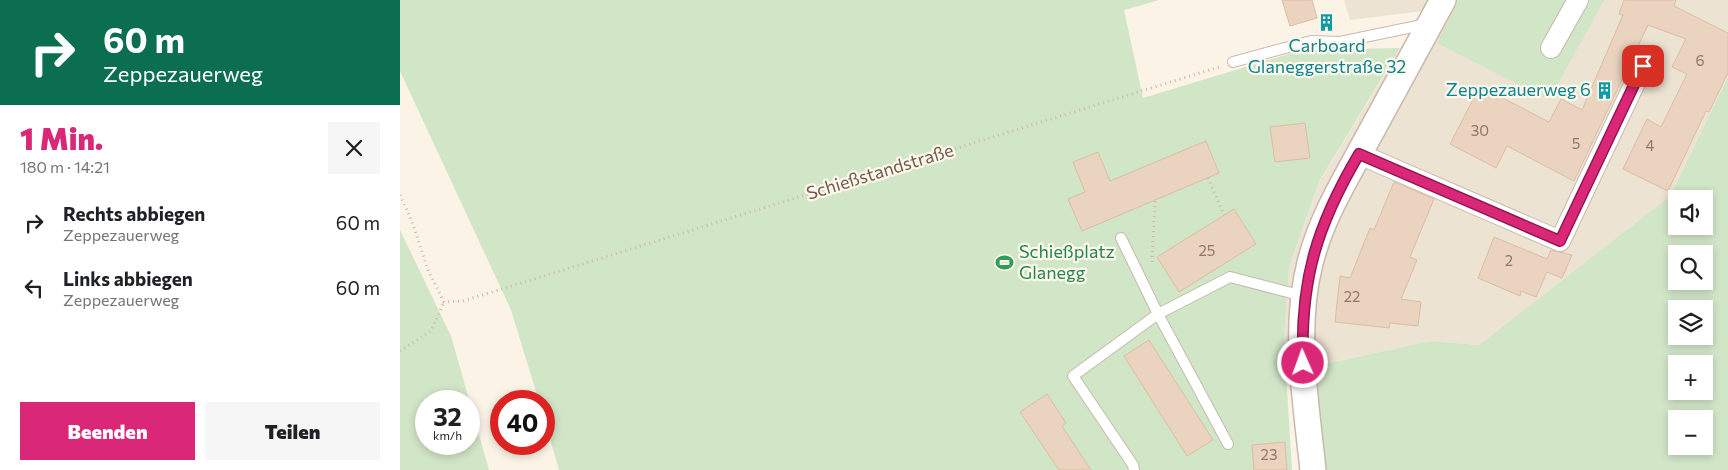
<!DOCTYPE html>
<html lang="de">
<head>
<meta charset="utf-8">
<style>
  :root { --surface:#fff; --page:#f6f6f6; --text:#202124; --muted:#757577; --accent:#db2777 }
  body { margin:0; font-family:Commissioner,sans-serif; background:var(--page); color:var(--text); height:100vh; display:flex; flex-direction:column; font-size:19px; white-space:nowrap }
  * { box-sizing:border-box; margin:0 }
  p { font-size:16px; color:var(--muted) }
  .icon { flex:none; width:28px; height:28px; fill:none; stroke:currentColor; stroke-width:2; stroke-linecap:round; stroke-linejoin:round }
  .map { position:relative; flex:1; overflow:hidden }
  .sheet { display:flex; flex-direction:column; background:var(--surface); width:400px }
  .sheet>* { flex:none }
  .top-card { background:#0b6e4f; color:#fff; overflow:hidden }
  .fabs { position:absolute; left:1268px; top:190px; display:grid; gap:10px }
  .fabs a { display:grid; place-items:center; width:45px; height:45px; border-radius:0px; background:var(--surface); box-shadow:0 2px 8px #0003; font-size:25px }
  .speed { position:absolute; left:15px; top:390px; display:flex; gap:10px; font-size:25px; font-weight:700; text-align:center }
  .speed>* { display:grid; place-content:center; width:65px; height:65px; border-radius:50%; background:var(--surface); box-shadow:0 2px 8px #0003; line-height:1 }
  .speed small { font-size:12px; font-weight:400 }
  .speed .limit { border:8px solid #d22; background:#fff; color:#111 }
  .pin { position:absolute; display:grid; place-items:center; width:42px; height:42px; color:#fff; margin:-21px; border-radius:10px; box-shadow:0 2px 8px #0006 }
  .me { position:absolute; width:55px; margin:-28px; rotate:358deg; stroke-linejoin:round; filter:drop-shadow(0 0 4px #0008) }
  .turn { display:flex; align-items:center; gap:18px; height:105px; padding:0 20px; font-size:22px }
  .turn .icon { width:65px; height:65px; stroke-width:2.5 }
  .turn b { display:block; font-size:35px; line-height:42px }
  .round { display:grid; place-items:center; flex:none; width:52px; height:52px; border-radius:0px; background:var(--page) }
  .headline { display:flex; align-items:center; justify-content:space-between; height:85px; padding:0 20px }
  h1 { font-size:30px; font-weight:800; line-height:38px; color:var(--accent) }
  .primary-button { display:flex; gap:10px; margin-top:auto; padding:10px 20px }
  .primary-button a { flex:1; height:58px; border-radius:0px; background:var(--accent); color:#fff; font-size:20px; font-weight:800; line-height:58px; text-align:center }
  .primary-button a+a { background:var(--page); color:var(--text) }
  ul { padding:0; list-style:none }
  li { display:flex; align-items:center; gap:15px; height:65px; padding:0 20px }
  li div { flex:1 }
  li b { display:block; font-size:19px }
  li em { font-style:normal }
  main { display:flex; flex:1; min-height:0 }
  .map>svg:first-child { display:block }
  .residential { fill:#ede3d3 }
  .green { fill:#d1e5c7; fill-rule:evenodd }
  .building { fill:#ead3bf; stroke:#dcbda4 }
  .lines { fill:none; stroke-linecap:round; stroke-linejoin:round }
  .service-casing { stroke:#c7baac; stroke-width:12 }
  .minor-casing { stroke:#c7baac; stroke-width:22 }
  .tertiary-casing { stroke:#c7baac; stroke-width:28 }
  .path { stroke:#d0b8a5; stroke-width:3; stroke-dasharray:1 4; stroke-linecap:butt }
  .service { stroke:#fff; stroke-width:10 }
  .minor { stroke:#fff; stroke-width:20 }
  .tertiary { stroke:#fff; stroke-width:25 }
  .route-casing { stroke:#8e194d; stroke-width:12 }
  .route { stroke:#db2777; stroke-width:9 }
  .labels { text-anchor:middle; stroke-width:4.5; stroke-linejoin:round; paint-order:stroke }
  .number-label { font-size:15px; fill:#8e7a6a }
  .culture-label { font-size:18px; fill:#0d838f; stroke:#fdf7ec }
  .street-label { font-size:18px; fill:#705c4e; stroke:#fdf7ec }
  .leisure-label { font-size:18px; fill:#27864d; stroke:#fdf7ec; text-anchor:start }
</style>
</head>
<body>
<main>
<section class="sheet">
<div class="top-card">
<div class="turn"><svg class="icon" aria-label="right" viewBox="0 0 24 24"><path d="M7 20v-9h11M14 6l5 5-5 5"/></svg><div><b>60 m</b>Zeppezauerweg</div></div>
</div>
<div class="headline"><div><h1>1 Min.</h1><p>180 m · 14:21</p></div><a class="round"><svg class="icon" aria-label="close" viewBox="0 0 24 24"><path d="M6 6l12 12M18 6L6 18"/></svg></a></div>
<ul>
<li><svg class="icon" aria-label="right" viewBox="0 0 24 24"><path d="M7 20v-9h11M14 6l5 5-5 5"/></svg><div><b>Rechts abbiegen</b><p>Zeppezauerweg</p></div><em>60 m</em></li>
<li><svg class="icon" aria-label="left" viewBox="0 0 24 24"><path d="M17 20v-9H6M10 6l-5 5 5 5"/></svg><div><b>Links abbiegen</b><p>Zeppezauerweg</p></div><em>60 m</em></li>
</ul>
<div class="primary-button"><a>Beenden</a><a>Teilen</a></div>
</section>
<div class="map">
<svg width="1328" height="470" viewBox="0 0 1328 470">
  <rect width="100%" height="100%" fill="#faf3e6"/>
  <path class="residential" d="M944,0H1328V77L1270,196L1079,345L1030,341L886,372L884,341L889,267L920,181L1023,11L950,20Z"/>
  <path class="green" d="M0,0H759L724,10L743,98L902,50L1000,48L920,180L889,267L884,341L892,470H159L144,418V401H139L111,310L0,71Z
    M1059,0H1204L1149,100L1037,43Z
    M1328,77V470H924L915,366L1030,341L1079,345L1270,196ZM1276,199H1304V226H1276ZM1276,254H1304V281H1276ZM1276,309H1304V336H1276ZM1276,364H1304V391H1276ZM1276,419H1304V446H1276Z
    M0,230L51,336L89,470H0ZM69,401V444H26V401Z"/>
  <path class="building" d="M882,0H912L917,18L890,26Z
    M1224,0H1276L1274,6L1328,33V73L1309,112L1306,111L1268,191L1223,169L1247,119L1261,127L1287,74L1272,67L1286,39L1248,25L1174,181L1107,146L1096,168L1050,144L1080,86L1149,122L1161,99L1182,110L1223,15L1219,14Z
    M905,123L910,158L875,162L870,127Z
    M806,141L819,173L682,231L668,199L685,192L673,162L698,152L710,181Z
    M994,182L1034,199L1010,257L1017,260L1001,299L1021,302L1018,326L990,323L989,328L935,322L940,276L950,278L970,228L974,230Z
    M834,209L856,244L779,292L757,257Z
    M1094,237L1147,259L1151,250L1172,255L1162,278L1147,272L1136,297L1121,291L1120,296L1078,278Z
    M749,340L813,440L787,456L724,356Z
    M647,394L666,423L662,426L691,470H659L620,412Z
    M885,442L887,470H854L852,445Z"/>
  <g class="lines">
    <defs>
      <path id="service" d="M833,62L911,41L940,42L1027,24
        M721,238L758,314L673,376L733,465L734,470
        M828,444L758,314L830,277L903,296"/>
      <path id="minor" d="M1151,48L1178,0
        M959,154L1160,241L1243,66"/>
      <path id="tertiary" d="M913,470C906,402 893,330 910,263C921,219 944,182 965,143C991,95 1017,48 1043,0"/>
    </defs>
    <use href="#service" class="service-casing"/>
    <use href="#minor" class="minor-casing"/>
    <use href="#tertiary" class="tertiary-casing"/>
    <path class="path" d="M808,178L824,215
      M0,195L11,219L28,270L44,302L63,301L819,67
      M752,262L755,200
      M0,351L31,331L44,302"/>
    <use href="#service" class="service"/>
    <use href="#minor" class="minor"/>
    <use href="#tertiary" class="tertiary"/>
  </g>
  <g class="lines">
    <defs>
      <path id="route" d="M903,363C900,280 917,225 959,154L1160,241L1243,66"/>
    </defs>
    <use href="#route" class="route-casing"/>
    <use href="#route" class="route"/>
  </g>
  <defs>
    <symbol id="building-bare" viewBox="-9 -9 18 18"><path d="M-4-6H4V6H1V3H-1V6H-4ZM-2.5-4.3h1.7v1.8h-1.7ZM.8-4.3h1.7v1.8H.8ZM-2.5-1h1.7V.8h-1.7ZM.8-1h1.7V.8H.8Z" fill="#0f9aa8" stroke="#fdf7ec" stroke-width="2.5" paint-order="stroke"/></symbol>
    <symbol id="stadium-bare" viewBox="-9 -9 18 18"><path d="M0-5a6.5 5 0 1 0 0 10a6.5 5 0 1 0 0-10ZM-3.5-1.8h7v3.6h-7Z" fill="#2e9e5b" stroke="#fdf7ec" stroke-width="2.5" paint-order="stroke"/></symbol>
  </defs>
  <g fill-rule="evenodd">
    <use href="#building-bare" x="914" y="10" width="25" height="25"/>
    <use href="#building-bare" x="1192" y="78" width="25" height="25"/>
    <use href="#stadium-bare" x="592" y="250" width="25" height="25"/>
  </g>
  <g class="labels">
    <g class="number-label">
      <text x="1300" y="66">6</text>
      <text x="1080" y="136">30</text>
      <text x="1176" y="149">5</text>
      <text x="1250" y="151">4</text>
      <text x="807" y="256">25</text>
      <text x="1109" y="266">2</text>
      <text x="952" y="302">22</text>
      <text x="869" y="460">23</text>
    </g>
    <g class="culture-label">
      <text x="927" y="52">Carboard<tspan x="927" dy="21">Glaneggerstraße 32</tspan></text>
      <text x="1191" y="96" text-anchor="end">Zeppezauerweg 6</text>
    </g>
    <g class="street-label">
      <text transform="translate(480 172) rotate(-17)" y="6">Schießstandstraße</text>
    </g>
    <g class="leisure-label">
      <text x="619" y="258">Schießplatz<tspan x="619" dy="21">Glanegg</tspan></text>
    </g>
  </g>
</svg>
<div class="fabs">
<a><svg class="icon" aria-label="sound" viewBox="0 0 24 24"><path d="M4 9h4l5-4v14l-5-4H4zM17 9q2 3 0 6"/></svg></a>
<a><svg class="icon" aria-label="search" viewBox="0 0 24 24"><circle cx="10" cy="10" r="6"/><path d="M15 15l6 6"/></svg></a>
<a><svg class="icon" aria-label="layers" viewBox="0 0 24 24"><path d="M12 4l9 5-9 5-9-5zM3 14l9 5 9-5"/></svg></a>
<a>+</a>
<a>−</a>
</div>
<div class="speed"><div>32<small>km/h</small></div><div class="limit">40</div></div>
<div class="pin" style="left:1243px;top:66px;background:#d93025"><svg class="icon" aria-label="arrive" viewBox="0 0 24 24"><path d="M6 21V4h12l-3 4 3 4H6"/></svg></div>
<svg class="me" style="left:903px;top:363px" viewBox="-20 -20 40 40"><circle r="17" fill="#db2777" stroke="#fff" stroke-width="3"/><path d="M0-11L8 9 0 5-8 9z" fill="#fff"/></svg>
</div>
</main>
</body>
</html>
